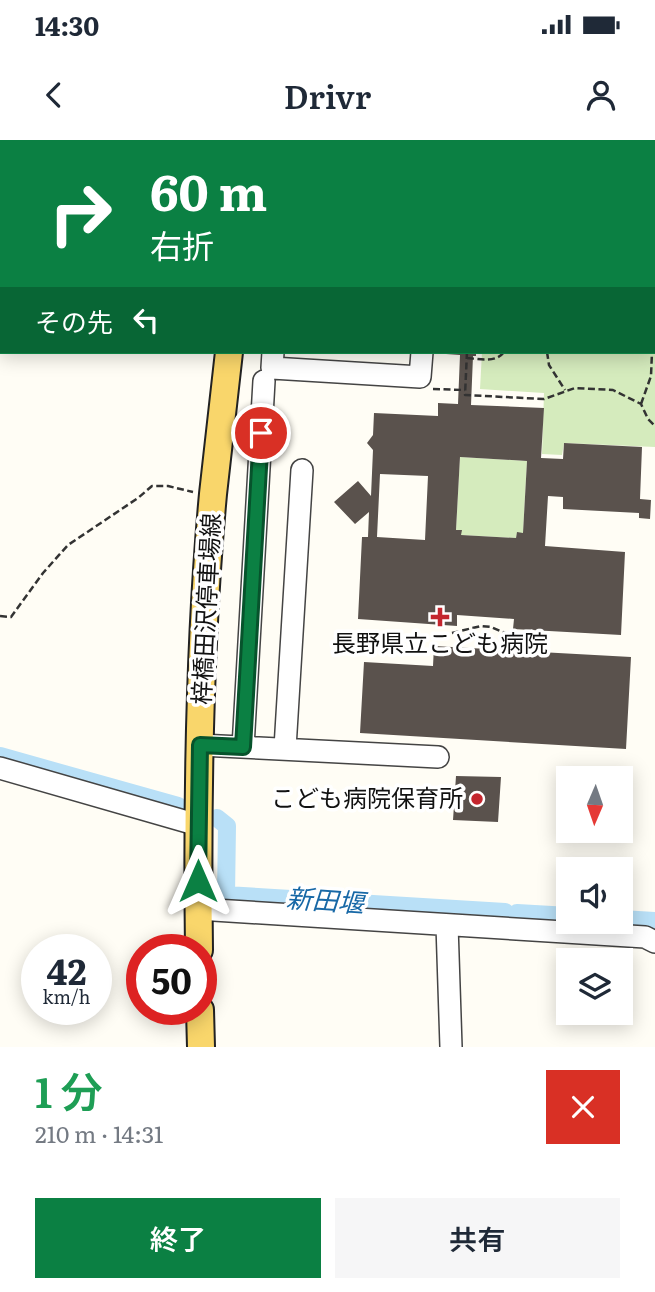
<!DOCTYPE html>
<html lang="ja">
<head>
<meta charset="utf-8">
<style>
  :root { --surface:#fff; --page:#f6f6f7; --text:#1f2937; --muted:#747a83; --accent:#0b8043 }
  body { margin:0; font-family:Literata,"Noto Sans JP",serif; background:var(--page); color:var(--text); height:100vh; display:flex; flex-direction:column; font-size:26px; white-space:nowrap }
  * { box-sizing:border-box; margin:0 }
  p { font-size:23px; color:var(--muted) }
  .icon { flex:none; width:38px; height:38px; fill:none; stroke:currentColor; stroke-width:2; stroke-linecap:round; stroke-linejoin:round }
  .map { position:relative; height:907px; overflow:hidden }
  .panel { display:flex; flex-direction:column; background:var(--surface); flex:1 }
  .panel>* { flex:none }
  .banner { position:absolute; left:0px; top:0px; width:656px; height:214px; box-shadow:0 4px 18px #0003; background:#0b8043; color:#fff; overflow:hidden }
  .needle { width:46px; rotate:182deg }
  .controls { position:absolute; left:556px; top:626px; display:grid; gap:14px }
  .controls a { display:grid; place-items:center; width:77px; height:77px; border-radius:0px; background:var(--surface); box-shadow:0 4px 18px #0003; font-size:35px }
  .speed { position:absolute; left:21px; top:794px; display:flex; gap:14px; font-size:35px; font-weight:700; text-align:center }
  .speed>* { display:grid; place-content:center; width:91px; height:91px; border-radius:50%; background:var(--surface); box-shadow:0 4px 18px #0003; line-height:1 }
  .speed small { font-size:18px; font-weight:400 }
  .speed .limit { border:10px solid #d22; background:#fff; color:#111 }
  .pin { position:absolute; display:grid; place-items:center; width:60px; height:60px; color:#fff; margin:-30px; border:4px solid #fff; border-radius:50%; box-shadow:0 2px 7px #0007 }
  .me { position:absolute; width:77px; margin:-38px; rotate:0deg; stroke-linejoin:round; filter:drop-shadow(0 0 5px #0008) }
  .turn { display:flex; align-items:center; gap:24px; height:147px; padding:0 35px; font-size:32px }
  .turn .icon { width:91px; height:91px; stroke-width:2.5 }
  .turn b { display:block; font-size:49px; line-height:60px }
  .then { display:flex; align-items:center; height:66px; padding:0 35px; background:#0003; gap:14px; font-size:26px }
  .round { display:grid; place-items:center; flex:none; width:74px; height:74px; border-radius:0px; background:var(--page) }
  .headline { display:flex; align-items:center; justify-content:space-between; height:119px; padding:0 35px }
  h1 { font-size:42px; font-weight:600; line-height:52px; color:#1e9e55 }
  .cta { display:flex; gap:14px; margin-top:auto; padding:14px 35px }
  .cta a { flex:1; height:80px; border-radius:0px; background:var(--accent); color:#fff; font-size:28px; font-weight:600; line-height:80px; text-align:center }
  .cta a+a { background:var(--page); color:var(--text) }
  .status { display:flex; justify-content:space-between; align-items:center; height:49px; padding:0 35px; background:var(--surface); direction:ltr }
  .status svg { height:19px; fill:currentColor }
  header { display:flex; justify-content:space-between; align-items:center; height:91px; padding:0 35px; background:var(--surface); font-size:32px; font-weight:600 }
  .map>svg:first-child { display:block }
  .green { fill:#d5ebbd }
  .pitch { fill:#e6f2cf }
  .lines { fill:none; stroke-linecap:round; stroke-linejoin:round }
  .canal { stroke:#b9e0f7; stroke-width:18 }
  .building { fill:#5a524d; fill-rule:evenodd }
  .minor-casing { stroke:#444; stroke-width:24 }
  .major-casing { stroke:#222; stroke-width:30 }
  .path { stroke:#333; stroke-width:2.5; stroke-dasharray:7 3.5; stroke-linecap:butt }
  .minor { stroke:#fff; stroke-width:21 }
  .major { stroke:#f9d66b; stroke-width:26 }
  .route-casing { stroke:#07532c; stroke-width:18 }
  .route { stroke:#0b8043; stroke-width:12 }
  .poi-dot { fill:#c4262e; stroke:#fff; stroke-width:2.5 }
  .labels { text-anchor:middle; stroke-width:7; stroke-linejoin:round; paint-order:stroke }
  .street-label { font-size:24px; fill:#111; stroke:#fff }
  .poi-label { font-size:24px; fill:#111; stroke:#fff }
  .water-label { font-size:26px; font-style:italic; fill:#1768a6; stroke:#fff }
</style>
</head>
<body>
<div class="status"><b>14:30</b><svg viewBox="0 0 49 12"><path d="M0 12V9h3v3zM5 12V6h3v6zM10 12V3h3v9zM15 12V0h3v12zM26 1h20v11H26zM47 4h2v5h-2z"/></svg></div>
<header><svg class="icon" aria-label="back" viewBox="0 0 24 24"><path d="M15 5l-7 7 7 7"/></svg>Drivr<svg class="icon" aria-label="person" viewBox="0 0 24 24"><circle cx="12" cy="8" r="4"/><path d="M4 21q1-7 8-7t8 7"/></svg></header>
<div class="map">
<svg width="655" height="907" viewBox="0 0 655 907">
  <rect width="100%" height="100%" fill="#fffdf5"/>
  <path class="green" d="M655,148V307L564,303L562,315L542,314L544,253L480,249L482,212H654Z
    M460,317L527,321L523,393H517L516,398L461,395V390H456Z"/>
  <path class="pitch" d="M290,0H611L290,2Z"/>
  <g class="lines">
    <path class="canal" d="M0,616L178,666
      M217,678L227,686L226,755L505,772
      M517,773L569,776
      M621,779L655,781"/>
  </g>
  <path class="building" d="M446,212H476V216H473L471,265L544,268L541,318L563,319L564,303L642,307L640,359L651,360L650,379L639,378V373L563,369V357L548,356L545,406L625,412L621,495L513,489L514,479L457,475V486L358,479L362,397H368L369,372L355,384L334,362L358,341L371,356L373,310L367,303L373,295L374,273L438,276V263L458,264L460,215L446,214ZM460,317L527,321L523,393L517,392L516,398L461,395L462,390H456ZM380,334L428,336L425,400L377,397Z
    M434,506L631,517L626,609L360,593L364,522L433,526Z
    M456,636L501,637L498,682L453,680Z"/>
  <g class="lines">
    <defs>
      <path id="minor" d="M0,56H2
        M654,140H655
        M273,212L272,228L420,237L422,212
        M200,605L438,617
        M243,607L264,241
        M285,608L302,330
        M0,628L198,685
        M198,769L645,797L655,802
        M447,785L451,907"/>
      <path id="major" d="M254,2V0
        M199,810C197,659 199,505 213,354C218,307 224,259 229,212
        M200,870L201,907"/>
    </defs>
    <use href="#minor" class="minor-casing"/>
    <use href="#major" class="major-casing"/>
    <path class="path" d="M467,212L465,255L544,259L575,248L613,250L641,264L648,279L655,286
      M547,212L549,225L565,250
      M467,218C480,219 496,223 504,212
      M433,249L465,250
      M641,264L651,236L652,212
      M0,476L11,477L43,433L68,405L138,358L152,346H168L193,352
      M452,493L481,486L491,487L517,498"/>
    <use href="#minor" class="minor"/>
    <use href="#major" class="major"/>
  </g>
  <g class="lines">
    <defs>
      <path id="route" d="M198,741L200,605L243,607L261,293"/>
    </defs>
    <use href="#route" class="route-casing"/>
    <use href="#route" class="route"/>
  </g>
  <g class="poi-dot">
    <path d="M436.5 466.5h7v7h7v7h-7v7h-7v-7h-7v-7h7z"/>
    <circle cx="477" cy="659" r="7"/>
  </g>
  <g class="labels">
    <g class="street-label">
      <text transform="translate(207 469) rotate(-87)" y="8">梓橋田沢停車場線</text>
    </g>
    <g class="poi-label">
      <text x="440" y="512">長野県立こども病院</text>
      <text x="463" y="667" text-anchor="end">こども病院保育所</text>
    </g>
    <g class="water-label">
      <text transform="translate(325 761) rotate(4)" y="9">新田堰</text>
    </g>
  </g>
</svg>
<div class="controls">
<a><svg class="needle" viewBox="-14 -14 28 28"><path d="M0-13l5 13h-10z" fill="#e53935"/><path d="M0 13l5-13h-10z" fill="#747a83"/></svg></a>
<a><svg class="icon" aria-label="sound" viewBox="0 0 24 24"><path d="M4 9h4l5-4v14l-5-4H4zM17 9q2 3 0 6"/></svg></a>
<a><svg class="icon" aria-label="layers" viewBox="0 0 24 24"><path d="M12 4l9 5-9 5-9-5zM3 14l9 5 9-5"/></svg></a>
</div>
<div class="speed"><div>42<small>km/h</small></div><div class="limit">50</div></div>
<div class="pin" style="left:261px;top:293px;background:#d93025"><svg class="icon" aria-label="arrive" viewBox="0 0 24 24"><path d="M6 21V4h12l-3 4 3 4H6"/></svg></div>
<svg class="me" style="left:198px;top:741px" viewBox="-20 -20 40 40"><path d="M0-17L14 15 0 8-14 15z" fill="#0b8043" stroke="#fff" stroke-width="4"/></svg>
<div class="banner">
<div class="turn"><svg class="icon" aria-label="right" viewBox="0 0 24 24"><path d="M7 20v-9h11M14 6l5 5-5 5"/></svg><div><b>60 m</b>右折</div></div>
<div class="then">その先<svg class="icon" aria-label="left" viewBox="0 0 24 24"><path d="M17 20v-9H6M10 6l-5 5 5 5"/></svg></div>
</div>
</div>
<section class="panel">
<div class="headline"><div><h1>1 分</h1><p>210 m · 14:31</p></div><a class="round" style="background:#d93025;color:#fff"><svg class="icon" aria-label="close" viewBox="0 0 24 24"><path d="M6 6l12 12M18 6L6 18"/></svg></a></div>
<div class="cta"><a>終了</a><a>共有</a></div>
</section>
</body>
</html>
